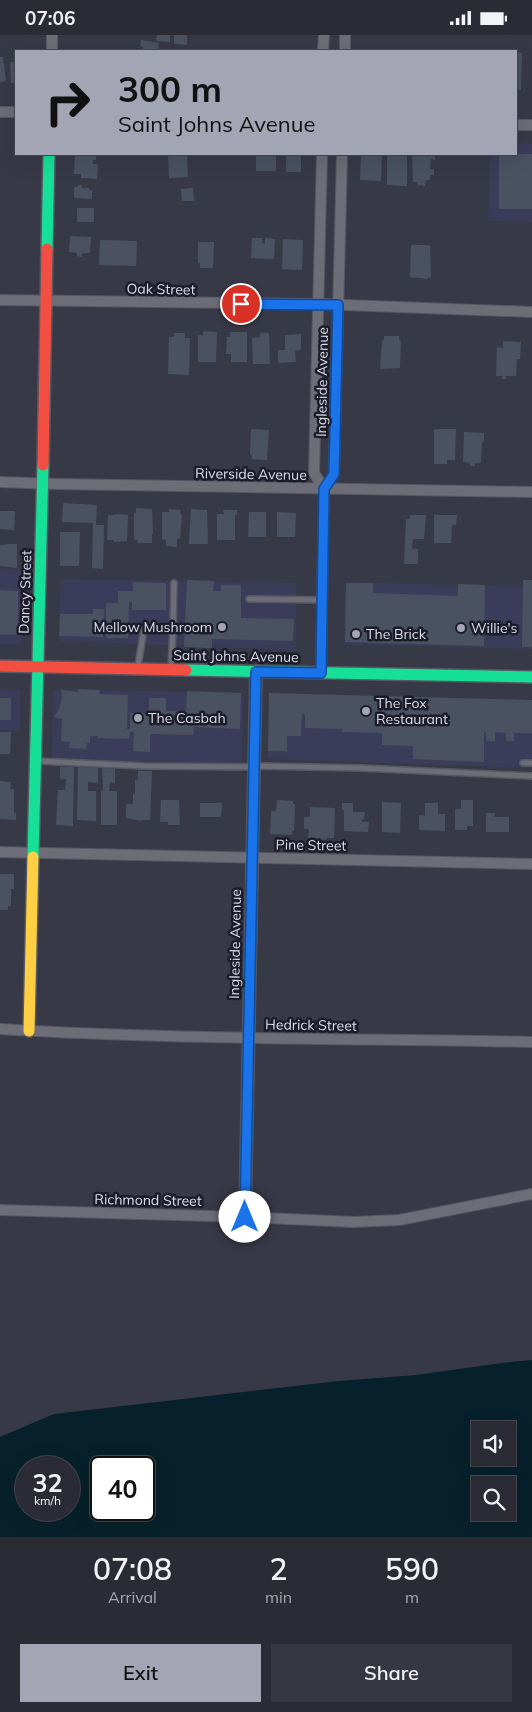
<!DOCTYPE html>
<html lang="en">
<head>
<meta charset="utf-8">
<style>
  :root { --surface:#2a2b35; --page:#363741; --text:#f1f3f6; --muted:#a5a7ad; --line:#464750; --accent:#a3a4b4 }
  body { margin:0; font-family:Mulish,sans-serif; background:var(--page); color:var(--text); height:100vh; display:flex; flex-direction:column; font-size:19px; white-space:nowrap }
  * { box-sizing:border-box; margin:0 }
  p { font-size:16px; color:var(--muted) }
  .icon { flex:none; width:28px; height:28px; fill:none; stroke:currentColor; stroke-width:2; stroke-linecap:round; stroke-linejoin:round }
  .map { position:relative; height:1502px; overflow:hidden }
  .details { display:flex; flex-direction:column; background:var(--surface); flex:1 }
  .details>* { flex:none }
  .top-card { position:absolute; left:15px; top:15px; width:502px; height:105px; border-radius:0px; box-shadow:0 5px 20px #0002,0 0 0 1px var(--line); background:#a3a4b4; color:#111; overflow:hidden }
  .tools { position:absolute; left:471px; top:1386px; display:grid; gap:10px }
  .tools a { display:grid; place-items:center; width:45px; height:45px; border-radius:0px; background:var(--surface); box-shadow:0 5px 20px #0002,0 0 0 1px var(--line); font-size:25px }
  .speed { position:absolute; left:15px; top:1421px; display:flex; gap:10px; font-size:25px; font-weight:700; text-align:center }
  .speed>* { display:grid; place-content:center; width:65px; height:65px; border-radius:50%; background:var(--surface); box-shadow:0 5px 20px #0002,0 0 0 1px var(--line); line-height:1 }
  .speed small { font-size:12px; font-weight:400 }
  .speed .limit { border:2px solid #111; border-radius:8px; background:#fff; color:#111 }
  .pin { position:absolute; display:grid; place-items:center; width:42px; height:42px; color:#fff; margin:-21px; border:2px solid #fff; border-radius:50%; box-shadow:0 1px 5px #0007 }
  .me { position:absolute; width:55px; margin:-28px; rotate:0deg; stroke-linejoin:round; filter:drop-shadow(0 0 4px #0008) }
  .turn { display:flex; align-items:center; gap:18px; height:105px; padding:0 20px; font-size:22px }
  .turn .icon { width:65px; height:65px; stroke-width:2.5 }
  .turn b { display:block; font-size:35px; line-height:42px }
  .eta { display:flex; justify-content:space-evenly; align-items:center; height:85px; text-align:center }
  .eta b { font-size:30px; font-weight:600; line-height:35px }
  .action { display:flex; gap:10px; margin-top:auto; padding:10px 20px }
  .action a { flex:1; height:58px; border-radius:0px; background:var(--accent); color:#111; font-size:20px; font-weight:600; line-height:58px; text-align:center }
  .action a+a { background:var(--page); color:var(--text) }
  .status { display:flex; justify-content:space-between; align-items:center; height:35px; padding:0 25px; background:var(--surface); direction:ltr }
  .status svg { height:14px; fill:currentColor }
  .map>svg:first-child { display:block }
  .built { fill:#3b3c59 }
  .water { fill:#07212c; fill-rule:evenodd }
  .building { fill:#4a5262 }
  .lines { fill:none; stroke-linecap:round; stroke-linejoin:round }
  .lane-casing { stroke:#565763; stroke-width:8 }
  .street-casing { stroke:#565763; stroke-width:12 }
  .fast-casing { stroke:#565763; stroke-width:14 }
  .slow-casing { stroke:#565763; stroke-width:14 }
  .jam-casing { stroke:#565763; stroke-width:14 }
  .lane { stroke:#6c6d77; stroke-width:5 }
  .street { stroke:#6c6d77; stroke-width:10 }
  .fast { stroke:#16e098; stroke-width:11 }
  .slow { stroke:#ffcf43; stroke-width:11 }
  .jam { stroke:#f24e42; stroke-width:11 }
  .route-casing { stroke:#114b97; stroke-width:12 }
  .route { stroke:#1a73e8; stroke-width:9 }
  .poi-dot { fill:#a3a4b4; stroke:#1b1c28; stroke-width:2 }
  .labels { text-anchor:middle; stroke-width:5; stroke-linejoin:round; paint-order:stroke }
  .street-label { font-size:14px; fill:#dcdeee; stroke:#1b1c28 }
  .poi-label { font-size:14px; fill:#dcdeee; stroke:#1b1c28; text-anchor:start }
</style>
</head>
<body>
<div class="status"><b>07:06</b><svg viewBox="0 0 49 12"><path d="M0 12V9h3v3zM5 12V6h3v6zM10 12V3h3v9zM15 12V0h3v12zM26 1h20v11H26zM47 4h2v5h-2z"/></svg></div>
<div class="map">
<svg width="532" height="1502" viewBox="0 0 532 1502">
  <rect width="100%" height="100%" fill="#383947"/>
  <path class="built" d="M516,108L532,109V187L488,186L490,119H516Z
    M0,534L24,536L22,610L0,609Z
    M61,544L296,548V615L59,606Z
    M346,547L532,552V614L344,609Z
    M0,654L20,655V696L0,695Z
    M53,654L243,658L242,730L52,729Z
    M270,659L532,665V733L268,724Z"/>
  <path class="water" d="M532,1325V1502H0V1402L54,1379L338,1346L416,1340L509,1327ZM480,1395H508V1422H480ZM69,1432V1475H26V1432ZM101,1432H144V1475H101ZM480,1450H508V1478H480Z"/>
  <path class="building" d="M157,0H170V7L156,6Z
    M174,0H187V10L174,9Z
    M141,5L159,8L158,16H143V12H140Z
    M516,17L522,18L521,55L516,54Z
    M0,22H3L6,46L0,47Z
    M10,27H16V48H11Z
    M75,119H96V125H93V129H98L97,144L81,143V139H74Z
    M168,119H187L188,142L169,143Z
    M256,119H276V136H256Z
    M289,119H301V137H286V120Z
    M361,119H382L381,146L360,145Z
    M387,119H407V151L387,150Z
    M412,119H435V125L431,124L430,134H434V140H430V145H426L425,151L417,150L418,147H413Z
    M499,119H532V174H499Z
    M78,150H82V153H89V155L92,156V164L74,163V152H78Z
    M193,153L194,166H182L181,154Z
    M77,173H94V187H77Z
    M70,201L91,202L90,218H82V222L77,221V218L69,217Z
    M252,203H262V208L265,209V203L275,204L274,224L251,223Z
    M283,204L303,205L302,235L282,234Z
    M100,205L137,206L136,231L99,230Z
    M198,207H214L213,233H200V228H198Z
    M411,210H430L431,243L428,242V244L410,242Z
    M203,296L217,297L216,327H198V300H203Z
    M230,297H247V327H231V319H226L227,302H230Z
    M174,298H185V303H190L189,340L168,339L169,302H174Z
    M260,298H269L270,329H253L252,303L260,302Z
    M301,299V315L295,316L296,327L278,328V315H285V300Z
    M384,301H399V305L401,306L400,333L380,334L382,305H384Z
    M503,306L521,307L520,324H517L516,341H506V344H502V341H496L497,312L503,313Z
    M251,394L269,395L267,425L252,424V420H250Z
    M434,394H456L455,425H447V429H434Z
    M464,397L484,398V407H482L481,428H475V431H470V428L463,427Z
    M63,468L97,470L96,490H104L103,534L92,533L93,488L62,487Z
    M136,473L152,474L153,499H152V508H138V505H134V478H136Z
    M169,474L181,475L180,479H182L180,504H177V512L166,511V505L162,504V477H169Z
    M191,474L207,475L208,509H189Z
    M223,475H237V480H235V505H217V479H224Z
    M0,476H15L14,495L0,494Z
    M249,477H266V502H248Z
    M277,477L296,478L295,502H277Z
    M114,479L128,480L127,506L113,507L114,505H107L108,480H114Z
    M410,480H426L424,504H413L412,514H418V529H404L406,484H410Z
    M434,480H457L456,490H452L451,508H434Z
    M60,497H80L79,531H60Z
    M6,509H17V533L0,531V510H6Z
    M187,545L214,546L213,556H221V550H241V583L294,584L293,606L212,604V613L184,612Z
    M523,545H532V612H522Z
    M133,547L166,548V575H132V567H129L128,603H106V568H118V556H133Z
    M346,548H373V558L458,561V549L485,550L484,611L345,607Z
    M0,555L18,556V600H0Z
    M93,574H104L103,602L59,601L60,579H93Z
    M78,654L100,655L99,659L128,660L127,694H130V678L149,679V663H166V676H186L187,656L241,658L240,694L194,692L193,700L150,699V717L133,716L134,697H130L129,704L98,703V701H90V708H87L86,714L69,713L70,707L61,706L62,684L54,682L59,674L62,663L61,655L78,657Z
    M269,658L532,665V698H514V706H506V698L495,697V706H486V697H484V727L413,724V711L382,710V698L342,697V694L305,693V679H302L301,701H287V716H268Z
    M0,663H11V685H0Z
    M0,697H11L10,719H0Z
    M60,732H74L73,791L56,790L58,755H65L66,744H60Z
    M78,732L98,733V748L88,747V756H96V786L77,785Z
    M102,733L115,734V748L110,747L109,756H117V790H101V756H103Z
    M138,736H152L150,785H142V786L126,783V769H133V759L135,760V745H138Z
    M0,746L11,747L10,754H14V778H16V785L0,784Z
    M161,765H179L180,790H168V787H160Z
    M277,765L293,766V769H295L294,796H292V800L270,799L271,776H276Z
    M461,765H473V791H467V795H455V774H461Z
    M382,767L401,768L400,798L382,797Z
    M200,768H222L221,782H200Z
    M342,768H353V777H365L364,784H362V787H369L368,797L344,796V775H342Z
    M425,768H438V779H445V796L419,795V780L425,781Z
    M310,772L335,773L334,803H326V805L308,804L309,794H304V782H310Z
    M486,778H495L494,782H509V797H486Z
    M0,839H14V854H11V871H8V875H0Z"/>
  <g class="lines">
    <defs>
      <path id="lane" d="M249,564L322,565
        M138,631L144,594L173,595L174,548
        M171,634L173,595
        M37,726L144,731L253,732
        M523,728H532
        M257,731L361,733L532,741"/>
      <path id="street" d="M52,16V0
        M323,16L324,0
        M345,16V0
        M0,77H16
        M516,90H532
        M322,119L314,438L324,454
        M0,265L319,269L532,277
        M0,447L57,449L532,457
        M321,638L324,454L334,439L342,119
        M0,817L532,829
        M0,994C177,1005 355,1003 532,1007
        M0,1175L245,1182L354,1187L399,1185L532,1159"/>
      <path id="fast" d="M47,214L49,119
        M186,635L532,642
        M33,822L43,430
        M245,1182L256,637"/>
      <path id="slow" d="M29,996L33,822"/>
      <path id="jam" d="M43,430L47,214
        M0,631L186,635"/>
    </defs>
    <use href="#lane" class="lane-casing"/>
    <use href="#street" class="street-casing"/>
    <use href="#fast" class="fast-casing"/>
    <use href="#slow" class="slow-casing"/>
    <use href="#jam" class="jam-casing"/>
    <use href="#lane" class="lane"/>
    <use href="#street" class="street"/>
    <use href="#fast" class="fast"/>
    <use href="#slow" class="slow"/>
    <use href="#jam" class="jam"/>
  </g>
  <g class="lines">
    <defs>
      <path id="route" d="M241,269L338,270L334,439L324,454L321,638L256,637L245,1182"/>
    </defs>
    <use href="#route" class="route-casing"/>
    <use href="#route" class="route"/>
  </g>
  <g class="poi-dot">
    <circle cx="222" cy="592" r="5"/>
    <circle cx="461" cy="593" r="5"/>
    <circle cx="356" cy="599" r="5"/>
    <circle cx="366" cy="676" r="5"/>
    <circle cx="138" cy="683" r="5"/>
  </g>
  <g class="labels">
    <g class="street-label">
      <text transform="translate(161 254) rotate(1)" y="5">Oak Street</text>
      <text transform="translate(322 347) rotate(-89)" y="5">Ingleside Avenue</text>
      <text transform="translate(251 439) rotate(1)" y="5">Riverside Avenue</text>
      <text transform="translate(25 557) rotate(-88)" y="5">Dancy Street</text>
      <text transform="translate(236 621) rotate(1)" y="5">Saint Johns Avenue</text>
      <text transform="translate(311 810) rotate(1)" y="5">Pine Street</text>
      <text transform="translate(235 909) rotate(-89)" y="5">Ingleside Avenue</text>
      <text transform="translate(311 990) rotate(1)" y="5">Hedrick Street</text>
      <text transform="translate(148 1165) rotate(1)" y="5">Richmond Street</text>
    </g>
    <g class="poi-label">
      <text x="212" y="597" text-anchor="end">Mellow Mushroom</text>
      <text x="471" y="598">Willie's</text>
      <text x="366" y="604">The Brick</text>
      <text x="376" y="673">The Fox<tspan x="376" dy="16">Restaurant</tspan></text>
      <text x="148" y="688">The Casbah</text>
    </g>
  </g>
</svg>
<div class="tools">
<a><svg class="icon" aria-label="sound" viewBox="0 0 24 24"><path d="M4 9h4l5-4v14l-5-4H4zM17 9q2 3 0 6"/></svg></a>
<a><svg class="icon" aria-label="search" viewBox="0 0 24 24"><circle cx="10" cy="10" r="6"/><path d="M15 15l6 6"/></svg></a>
</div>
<div class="speed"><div>32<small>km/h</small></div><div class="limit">40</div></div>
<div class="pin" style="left:241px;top:269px;background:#d93025"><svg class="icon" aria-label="arrive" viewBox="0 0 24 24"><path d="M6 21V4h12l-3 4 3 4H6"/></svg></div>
<svg class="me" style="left:245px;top:1182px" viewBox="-20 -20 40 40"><circle r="19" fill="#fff"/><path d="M0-13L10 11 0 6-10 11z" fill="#1a73e8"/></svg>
<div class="top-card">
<div class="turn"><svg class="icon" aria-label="right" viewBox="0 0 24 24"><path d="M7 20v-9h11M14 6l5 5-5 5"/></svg><div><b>300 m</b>Saint Johns Avenue</div></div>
</div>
</div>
<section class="details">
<div class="eta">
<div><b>07:08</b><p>Arrival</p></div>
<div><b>2</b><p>min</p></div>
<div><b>590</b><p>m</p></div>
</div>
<div class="action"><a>Exit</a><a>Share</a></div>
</section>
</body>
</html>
